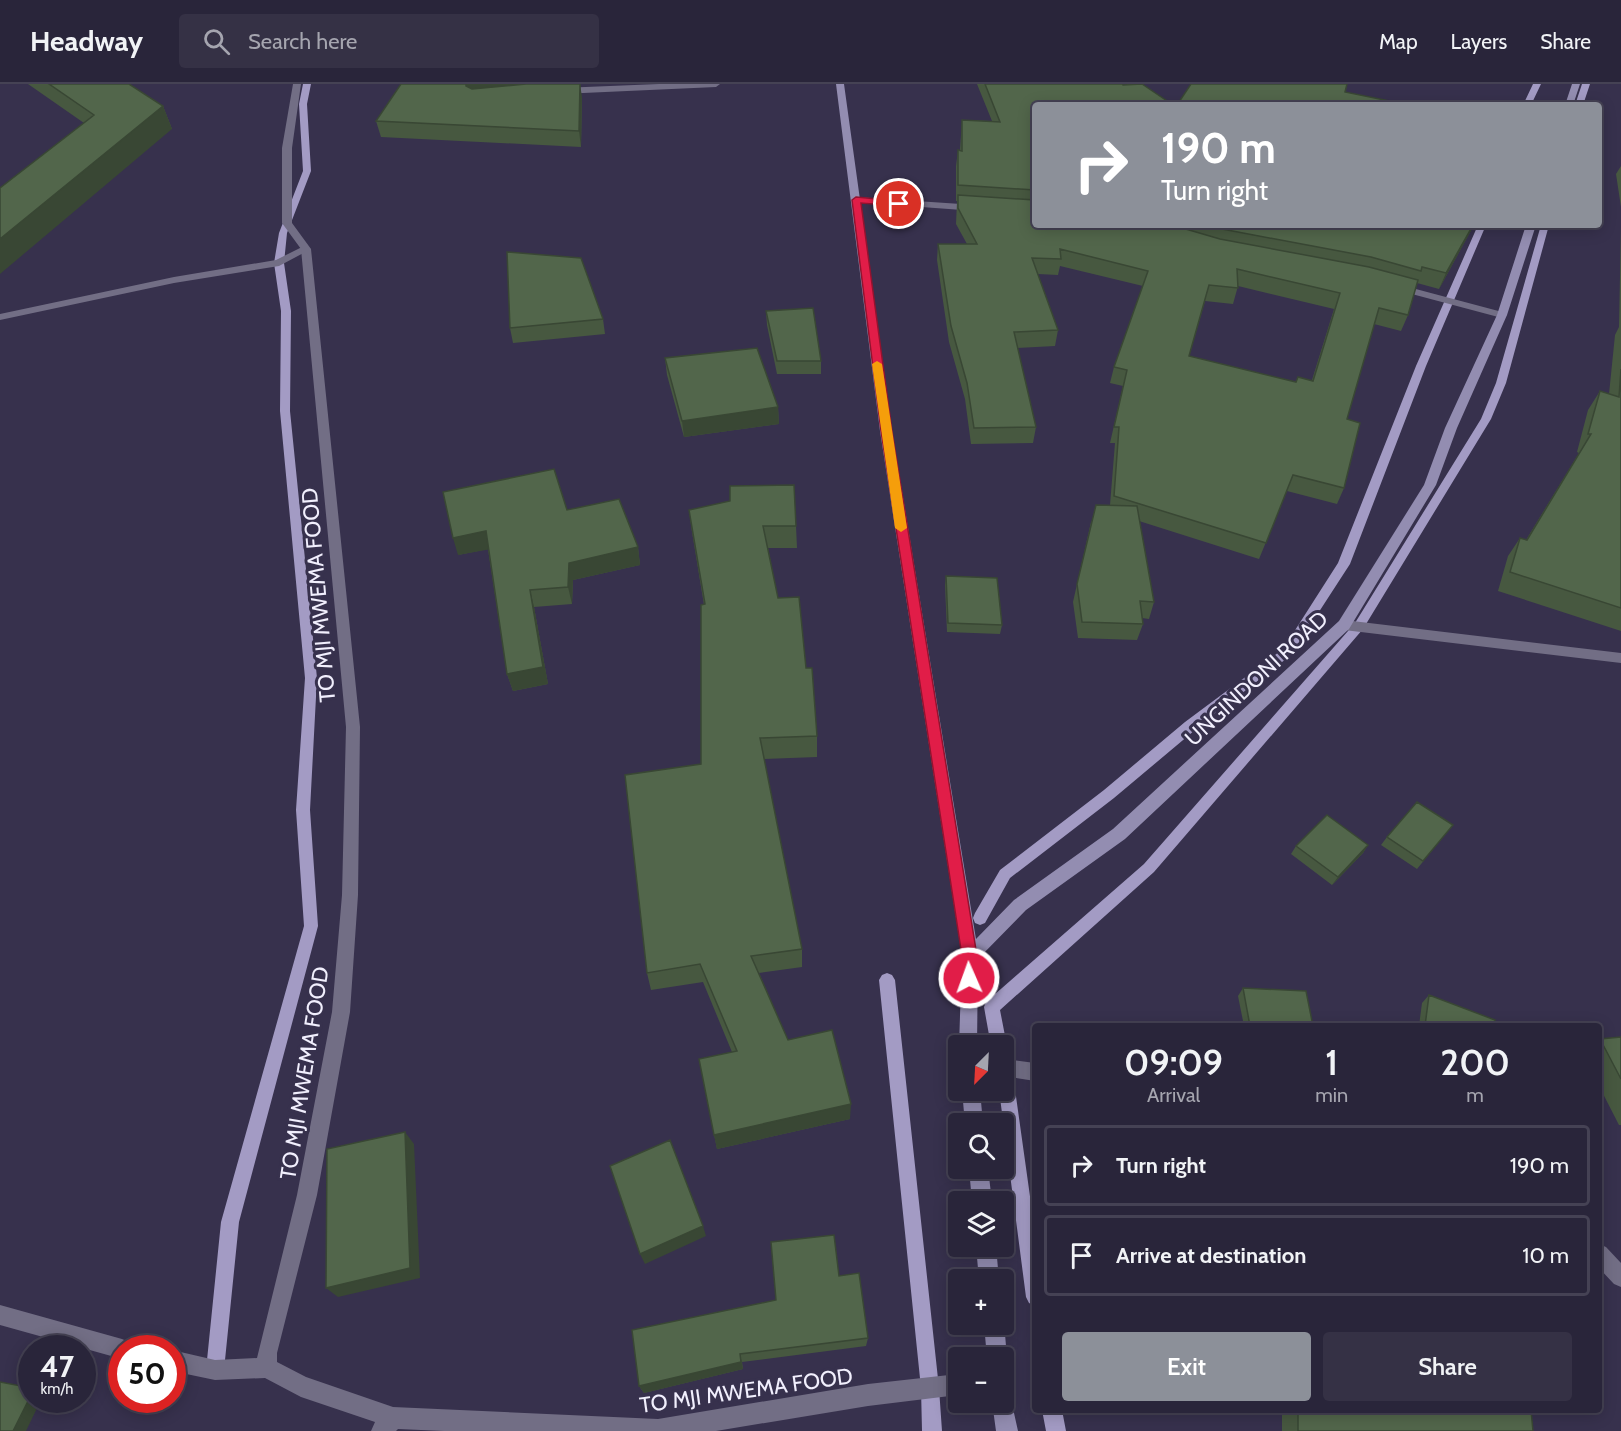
<!DOCTYPE html>
<html lang="en">
<head>
<meta charset="utf-8">
<style>
  :root { --surface:#29253a; --page:#353145; --text:#f1f3f6; --muted:#a5a5af; --line:#454254; --accent:#8c9099 }
  body { margin:0; font-family:Cabin,sans-serif; background:var(--page); color:var(--text); height:100vh; display:flex; flex-direction:column; font-size:22px; white-space:nowrap }
  * { box-sizing:border-box; margin:0 }
  p { font-size:20px; color:var(--muted) }
  .icon { flex:none; width:33px; height:33px; fill:none; stroke:currentColor; stroke-width:2; stroke-linecap:round; stroke-linejoin:round }
  .map { position:relative; flex:1; overflow:hidden }
  .side { position:absolute; left:1032px; top:939px; width:570px; height:390px; display:flex; flex-direction:column; background:var(--surface); border-radius:6px; box-shadow:0 3px 15px #0003,0 0 0 2px var(--line) }
  .side>* { flex:none }
  .banner { position:absolute; left:1032px; top:18px; width:570px; height:126px; border-radius:6px; box-shadow:0 3px 15px #0003,0 0 0 2px var(--line); background:#8c9099; color:#fff; overflow:hidden }
  .needle { width:39px; rotate:204deg }
  .fabs { position:absolute; left:948px; top:951px; display:grid; gap:12px }
  .fabs a { display:grid; place-items:center; width:66px; height:66px; border-radius:6px; background:var(--surface); box-shadow:0 3px 15px #0003,0 0 0 2px var(--line); font-size:30px }
  .speed { position:absolute; left:18px; top:1251px; display:flex; gap:12px; font-size:30px; font-weight:700; text-align:center }
  .speed>* { display:grid; place-content:center; width:78px; height:78px; border-radius:50%; background:var(--surface); box-shadow:0 3px 15px #0003,0 0 0 2px var(--line); line-height:1 }
  .speed small { font-size:15px; font-weight:400 }
  .speed .limit { border:9px solid #d22; background:#fff; color:#111 }
  .pin { position:absolute; display:grid; place-items:center; width:51px; height:51px; color:#fff; margin:-26px; border:3px solid #fff; border-radius:50%; box-shadow:0 2px 6px #0007 }
  .me { position:absolute; width:66px; margin:-33px; rotate:358deg; stroke-linejoin:round; filter:drop-shadow(0 0 4px #0008) }
  .turn { display:flex; align-items:center; gap:21px; height:126px; padding:0 30px; font-size:27px }
  .turn .icon { width:78px; height:78px; stroke-width:2.5 }
  .turn b { display:block; font-size:42px; line-height:51px }
  .eta { display:flex; justify-content:space-evenly; align-items:center; height:102px; text-align:center }
  .eta b { font-size:36px; font-weight:600; line-height:42px }
  .action { display:flex; gap:12px; margin-top:auto; padding:12px 30px }
  .action a { flex:1; height:69px; border-radius:6px; background:var(--accent); color:#fff; font-size:24px; font-weight:600; line-height:69px; text-align:center }
  .action a+a { background:var(--page); color:var(--text) }
  ul { padding:0; list-style:none }
  li { display:flex; align-items:center; gap:18px; height:81px; margin:0 12px 9px; padding:0 18px; border:3px solid var(--line); border-radius:6px }
  li div { flex:1 }
  li b { display:block; font-size:22px }
  li em { font-style:normal }
  header { display:flex; align-items:center; gap:36px; box-sizing:border-box; height:84px; padding:0 30px; background:var(--surface); border-bottom:2px solid var(--line) }
  header strong { font-size:28px }
  nav { display:flex; gap:33px; margin-inline-start:auto; font-size:21px }
  .search { width:420px; height:54px; background:var(--page); display:flex; align-items:center; gap:15px; box-sizing:border-box; padding:0 21px; border-radius:6px; color:var(--muted); font-size:22px }
  .map>svg:first-child { display:block }
  .lines { fill:none; stroke-linecap:round; stroke-linejoin:round }
  .stream { fill:#a39bc4; fill-rule:evenodd }
  .lane { fill:#726e85; fill-rule:evenodd }
  .street { fill:#726e85; fill-rule:evenodd }
  .secondary { fill:#938db1; fill-rule:evenodd }
  .wall { fill:#475840; fill-rule:evenodd }
  .shaded-wall { fill:#394734 }
  .building { fill:#52664b; stroke:#394734; stroke-width:1.5; fill-rule:evenodd }
  .route { fill:#e11d48; stroke:#92132f; stroke-width:1.5 }
  .slow { fill:#f59e0b }
  .labels { text-anchor:middle; stroke-width:6; stroke-linejoin:round; paint-order:stroke }
  .street-label { font-size:22px; fill:#f1effd; stroke:#37314d }
</style>
</head>
<body>
<header>
<strong>Headway</strong>
<div class="search"><svg class="icon" aria-label="search" viewBox="0 0 24 24"><circle cx="10" cy="10" r="6"/><path d="M15 15l6 6"/></svg>Search here</div>
<nav><a>Map</a><a>Layers</a><a>Share</a></nav>
</header>
<div class="map">
<svg width="1621" height="1347" viewBox="0 0 1621 1347">
  <rect width="100%" height="100%" fill="#37314d"/>
  <g class="lines">
    <path class="stream" d="M303,0H311L307,20L311,87L287,149L284,179L291,227L290,327L317,594L310,726L318,842L239,1138L224,1286L222,1293L215,1295L208,1293L206,1286L221,1138L304,842L296,726L305,594L280,327L281,227L274,179L279,149L303,87L299,20Z
      M1533,0H1541L1531,21H1523Z
      M1582,0H1590L1583,21H1575Z
      M1478,141H1486L1426,282L1350,480L1291,571L1195,646L1114,714L1010,794L985,839L980,841L975,839L973,834L975,829L1000,786L1104,706L1185,638L1283,565L1338,479L1416,282Z
      M1541,141H1549L1506,299L1491,335L1363,545L1154,788L1000,926L1007,962L1004,968V962H991L984,923L986,918L1144,780L1355,539L1481,335L1496,299Z
      M887,889L892,891L895,896L939,1304L942,1347H922L921,1304L879,896L882,891Z
      M1004,976L1010,979L1012,984L1035,1148V1222L1029,1219L1026,1213L999,1006H1004Z
      M1042,1326H1062L1066,1347H1046Z"/>
    <path class="lane" d="M302,163L311,165L279,182L174,199L0,236V230L174,193L276,176Z"/>
    <path class="street" d="M293,0H301L292,64V139L311,165L360,643L358,811L350,928L317,1111L277,1269V1278L306,1293L393,1323L658,1335L868,1300L958,1290V1311L868,1322L716,1347H444L398,1345L396,1347H371L375,1338L301,1313L265,1294L215,1296L172,1287V1266L215,1276L257,1274L297,1111L332,928L342,811L346,643L301,165L282,139V64Z
      M659,0H720L716,3L561,10L557,7L561,4Z
      M856,113L976,121L981,124L976,127L853,118L851,116Z
      M1397,200L1506,229L1507,231L1502,234L1393,205L1392,203Z
      M1344,536L1621,569V579L1344,546L1337,541Z
      M1004,975L1035,979V997L1004,992Z
      M1599,1160L1606,1163L1621,1179V1203L1614,1200L1599,1184Z
      M0,1221L122,1255L129,1258L132,1264H122V1275L0,1241Z"/>
    <path class="secondary" d="M836,0H844L892,347L976,855L1014,816L1113,745L1339,537L1424,401L1445,344L1497,231L1526,141H1536L1507,231L1457,344L1436,401L1349,545L1125,755L1026,826L978,875L977,962H959L962,872L880,347Z
      M1572,0H1580L1573,21H1565Z
      M962,1006H980L983,1040H965Z
      M969,1084H988L992,1118H972Z
      M976,1162H996L999,1196H979Z
      M1004,1238L1007,1274L1004,1282V1274H987L984,1240H1004Z
      M1004,1308L1010,1311L1018,1347H996L992,1318H1004Z"/>
  </g>
  <path class="wall" d="M28,0H129L163,22L172,45L84,39Z
    M977,0H1122L1035,21V141H1474L1439,205L1417,199L1408,231L1401,247L1374,240L1347,335L1344,404L1337,420L1287,407L1259,475L1139,437L1154,518L1149,535L1142,534L1143,540L1137,556L1078,554L1073,518L1091,438L1110,421L1115,359H1110L1123,302L1110,299L1114,283L1143,202L1060,182L1058,191L1038,190L1058,246L1055,262L1017,264L1036,343L1033,359L971,360L965,315L949,258L937,176L938,160H967L956,140L957,117H956V82L958,66H960L962,36L992,37ZM1238,202L1334,225L1312,296L1296,298L1189,272L1205,217L1233,220Z
    M582,13L581,63L381,53L376,37Z
    M1621,82V123L1616,90Z
    M1621,142V547L1498,507L1508,472L1520,454L1526,456L1579,369L1577,368L1588,326L1600,307L1609,310L1615,251L1619,243Z
    M766,227L821,277V290H777L767,241Z
    M603,235L605,250L513,259L510,244Z
    M665,274L778,323L779,340L684,353L667,291Z
    M567,426L638,463L640,481L573,496L572,520L534,523L548,600L513,607L507,590L488,465L458,471Z
    M689,426L796,442L797,464H768L778,514L806,584L817,652V673L764,675L802,865V883L759,889L788,956L850,1035L717,1065L699,975L732,968L703,898L651,906L647,889L701,680L704,521L692,448Z
    M946,492L1002,541L1000,550L947,548L945,501Z
    M1453,741L1417,785L1381,761L1387,753Z
    M1368,761L1363,769L1332,801L1291,770L1296,762Z
    M1243,904L1313,942H1244L1238,912Z
    M1429,911L1494,942H1419L1422,919Z
    M1621,953V1041H1619L1599,1002V956Z
    M839,1192L868,1254L866,1262L742,1278L743,1285L644,1309L639,1302L776,1216Z
    M1057,1326H1133L1131,1327H1057Z
    M1282,1326H1531L1533,1347H1282Z"/>
  <path class="shaded-wall" d="M466,0H526L475,11L466,2Z
    M580,0L582,13L581,63L579,47Z
    M163,22L172,45L0,190V155Z
    M1473,141H1474L1439,205L1446,189Z
    M778,323L779,340L684,353L682,337Z
    M486,447L491,465L458,471L453,454Z
    M638,463L640,481L573,496L572,520L568,503L569,479Z
    M530,506L534,523L548,600L513,607L507,590Z
    M1368,761L1363,769L1332,801L1338,793Z
    M851,1020L850,1035L717,1065L714,1051Z
    M405,1048L414,1060L420,1194L338,1213L326,1204Z
    M703,1142L706,1152L645,1180L640,1170Z
    M740,1270L743,1285L644,1309L639,1302Z
    M32,1309V1316H41L26,1347H13Z"/>
  <path class="building" d="M49,0H129L163,22L0,155V104L94,31Z
    M401,0H466V2L472,5L526,0H580L579,47L376,37Z
    M985,0H1122L1123,1L1142,0L1173,21H1035V106L958,101V66L962,67V36L1000,38Z
    M1191,0H1347L1345,8L1409,21H1177Z
    M958,111L1035,116V141H1172L1220,155L1369,183L1418,196L1408,231L1379,224L1347,335L1360,339L1344,404L1293,391L1266,459L1114,412L1119,343H1114L1127,286L1114,283L1148,187L1060,165L1061,175L1032,174L1058,246L1014,248L1036,343L974,344L967,299L951,242L938,160H977L958,124ZM1237,185L1340,209L1313,297L1298,293L1296,298L1189,272L1209,201L1238,204Z
    M1208,141H1473L1446,189L1422,183L1421,187L1371,173L1222,145Z
    M507,168L581,174L603,235L510,244Z
    M813,224L821,277H777L766,227Z
    M757,264L778,323L682,337L665,274Z
    M1621,285V524L1510,488L1520,454L1527,456L1591,350H1588L1600,307L1619,313Z
    M554,385L567,426L619,415L638,463L569,479L568,503L530,506L543,583L507,590L486,447L453,454L443,408Z
    M794,401L796,442H763L778,514L799,513L806,584H812L817,652L760,654L802,865L751,872L788,956L832,946L851,1020L714,1051L699,975L737,967L700,880L647,889L625,691L701,680V521L705,520L689,426L730,417V402Z
    M1096,421L1137,422L1154,518L1140,517L1143,540L1082,538L1077,500Z
    M946,492L997,494L1002,541L948,539Z
    M1417,718L1453,741L1423,777L1387,753Z
    M1327,731L1368,761L1338,793L1296,762Z
    M1243,904L1306,907L1313,942H1250Z
    M1429,911L1495,936L1494,942H1425Z
    M1621,953V995L1600,955Z
    M405,1048L410,1184L326,1204L327,1065Z
    M670,1056L703,1142L640,1170L610,1082Z
    M834,1151L839,1192L859,1189L868,1254L740,1270L741,1278L639,1302L632,1246L776,1216L771,1158Z
    M0,1298L32,1304V1309L13,1347H0Z
    M1298,1326H1531L1533,1347H1298Z"/>
  <path class="route" d="M856,113L899,117L904,120L899,122L861,119L892,347L977,872V894L975,899L969,901L964,899L962,894V872L881,347L852,116Z"/>
  <path class="slow" d="M877,277L882,280L907,444L901,448L895,444L872,280Z"/>
  <g class="labels">
    <g class="street-label">
      <text transform="translate(318 511) rotate(-95)" y="8">TO MJI MWEMA FOOD</text>
      <text transform="translate(1256 594) rotate(-43)" y="8">UNGINDONI ROAD</text>
      <text transform="translate(304 989) rotate(-81)" y="8">TO MJI MWEMA FOOD</text>
      <text transform="translate(746 1306) rotate(-8)" y="8">TO MJI MWEMA FOOD</text>
    </g>
  </g>
</svg>
<div class="fabs">
<a><svg class="needle" viewBox="-14 -14 28 28"><path d="M0-13l5 13h-10z" fill="#e53935"/><path d="M0 13l5-13h-10z" fill="#a5a5af"/></svg></a>
<a><svg class="icon" aria-label="search" viewBox="0 0 24 24"><circle cx="10" cy="10" r="6"/><path d="M15 15l6 6"/></svg></a>
<a><svg class="icon" aria-label="layers" viewBox="0 0 24 24"><path d="M12 4l9 5-9 5-9-5zM3 14l9 5 9-5"/></svg></a>
<a>+</a>
<a>−</a>
</div>
<div class="speed"><div>47<small>km/h</small></div><div class="limit">50</div></div>
<div class="pin" style="left:899px;top:120px;background:#d93025"><svg class="icon" aria-label="arrive" viewBox="0 0 24 24"><path d="M6 21V4h12l-3 4 3 4H6"/></svg></div>
<svg class="me" style="left:969px;top:894px" viewBox="-20 -20 40 40"><circle r="17" fill="#e11d48" stroke="#fff" stroke-width="3"/><path d="M0-11L8 9 0 5-8 9z" fill="#fff"/></svg>
<div class="banner">
<div class="turn"><svg class="icon" aria-label="right" viewBox="0 0 24 24"><path d="M7 20v-9h11M14 6l5 5-5 5"/></svg><div><b>190 m</b>Turn right</div></div>
</div>
<section class="side">
<div class="eta">
<div><b>09:09</b><p>Arrival</p></div>
<div><b>1</b><p>min</p></div>
<div><b>200</b><p>m</p></div>
</div>
<ul>
<li><svg class="icon" aria-label="right" viewBox="0 0 24 24"><path d="M7 20v-9h11M14 6l5 5-5 5"/></svg><div><b>Turn right</b></div><em>190 m</em></li>
<li><svg class="icon" aria-label="arrive" viewBox="0 0 24 24"><path d="M6 21V4h12l-3 4 3 4H6"/></svg><div><b>Arrive at destination</b></div><em>10 m</em></li>
</ul>
<div class="action"><a>Exit</a><a>Share</a></div>
</section>
</div>
</body>
</html>
